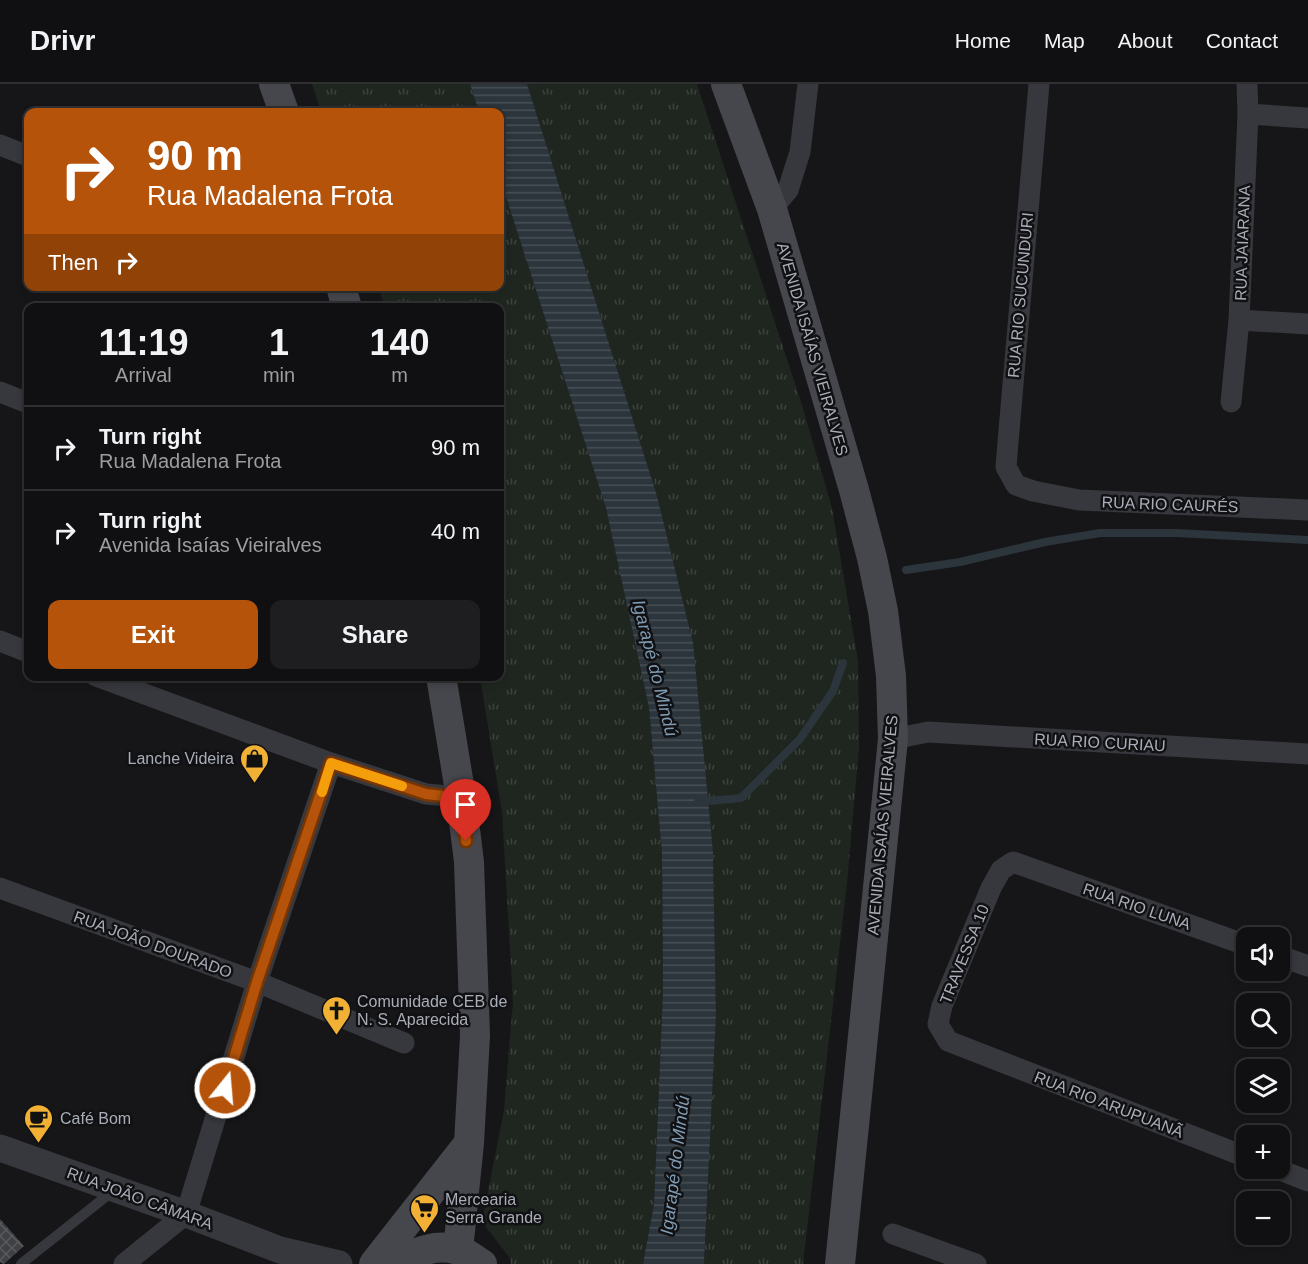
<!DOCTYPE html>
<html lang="en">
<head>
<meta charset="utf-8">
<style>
  :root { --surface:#101012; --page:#1e1e20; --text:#f1f3f6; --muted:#9c9d9f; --line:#303032; --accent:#b45309 }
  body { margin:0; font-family:Helvetica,sans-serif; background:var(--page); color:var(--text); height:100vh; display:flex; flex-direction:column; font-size:22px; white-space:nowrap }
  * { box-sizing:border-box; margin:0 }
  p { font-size:20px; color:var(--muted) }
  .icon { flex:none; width:33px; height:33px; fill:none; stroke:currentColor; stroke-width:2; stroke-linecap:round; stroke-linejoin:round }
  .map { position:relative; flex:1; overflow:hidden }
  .drawer { position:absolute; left:24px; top:219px; width:480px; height:378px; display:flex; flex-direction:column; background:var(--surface); border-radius:12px; box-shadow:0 3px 9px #0003,0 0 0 2px var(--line) }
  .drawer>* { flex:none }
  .top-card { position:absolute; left:24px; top:24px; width:480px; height:183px; border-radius:12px; box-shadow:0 3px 9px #0003,0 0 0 2px var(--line); background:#b45309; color:#fff; overflow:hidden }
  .fabs { position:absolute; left:1236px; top:843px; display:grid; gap:12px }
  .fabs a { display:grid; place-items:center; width:54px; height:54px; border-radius:12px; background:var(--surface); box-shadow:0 3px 9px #0003,0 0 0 2px var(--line); font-size:30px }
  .pin { position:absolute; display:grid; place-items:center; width:51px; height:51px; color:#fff; margin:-62px -26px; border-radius:50% 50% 50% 0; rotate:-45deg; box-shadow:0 0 6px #0007 }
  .pin .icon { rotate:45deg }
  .me { position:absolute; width:66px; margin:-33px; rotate:17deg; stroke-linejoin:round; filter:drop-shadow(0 0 4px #0008) }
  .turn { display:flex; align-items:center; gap:21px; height:126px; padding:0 24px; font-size:27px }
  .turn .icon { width:78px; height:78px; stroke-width:2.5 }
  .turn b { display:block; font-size:42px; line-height:51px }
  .then { display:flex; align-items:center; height:57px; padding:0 24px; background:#0003; gap:12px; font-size:22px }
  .eta { display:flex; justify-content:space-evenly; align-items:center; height:102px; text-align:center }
  .eta b { font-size:36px; font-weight:800; line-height:42px }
  .cta { display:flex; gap:12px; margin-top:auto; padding:12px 24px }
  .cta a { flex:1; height:69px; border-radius:12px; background:var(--accent); color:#fff; font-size:24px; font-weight:800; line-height:69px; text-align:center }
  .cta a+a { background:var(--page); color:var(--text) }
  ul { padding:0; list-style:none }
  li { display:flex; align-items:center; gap:18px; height:84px; padding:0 24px; border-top:2px solid var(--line) }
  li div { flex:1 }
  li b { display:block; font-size:22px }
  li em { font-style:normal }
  header { display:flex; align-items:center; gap:36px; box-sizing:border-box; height:84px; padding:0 30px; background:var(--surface); border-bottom:2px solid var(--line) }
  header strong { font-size:28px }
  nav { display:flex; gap:33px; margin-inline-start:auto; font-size:21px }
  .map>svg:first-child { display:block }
  .grass { fill:url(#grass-tufts) }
  .water { fill:url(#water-rules) }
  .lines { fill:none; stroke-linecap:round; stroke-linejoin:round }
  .stream { stroke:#2c353c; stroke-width:8 }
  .building { fill:url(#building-cross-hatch) }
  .service { stroke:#37383d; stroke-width:10 }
  .minor { stroke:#37383d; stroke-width:21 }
  .tertiary { stroke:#37383d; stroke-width:27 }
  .secondary { stroke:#45474d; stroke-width:30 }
  .route-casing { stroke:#753606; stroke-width:15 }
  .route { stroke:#b45309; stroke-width:10 }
  .slow { stroke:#f59e0b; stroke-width:10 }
  .labels { text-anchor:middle; stroke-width:5; stroke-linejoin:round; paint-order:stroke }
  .street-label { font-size:16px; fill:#a8adb8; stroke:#111113 }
  .poi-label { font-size:16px; fill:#a8adb8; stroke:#111113; text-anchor:start }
  .water-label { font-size:18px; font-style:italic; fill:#7f9bb3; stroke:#111113 }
</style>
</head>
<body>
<header>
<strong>Drivr</strong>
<nav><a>Home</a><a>Map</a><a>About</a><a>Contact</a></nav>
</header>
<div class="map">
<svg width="1308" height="1180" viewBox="0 0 1308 1180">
  <defs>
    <pattern id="grass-tufts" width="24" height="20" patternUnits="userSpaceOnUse" patternTransform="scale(1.5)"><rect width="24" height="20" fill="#1e261f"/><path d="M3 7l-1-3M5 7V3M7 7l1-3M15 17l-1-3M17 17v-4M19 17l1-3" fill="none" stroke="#3c433d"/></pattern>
    <pattern id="water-rules" width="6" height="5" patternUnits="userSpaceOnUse" patternTransform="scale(1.5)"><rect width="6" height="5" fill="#2c353c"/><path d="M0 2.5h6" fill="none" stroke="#485056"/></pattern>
    <pattern id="building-cross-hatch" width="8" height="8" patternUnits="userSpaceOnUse" patternTransform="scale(1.5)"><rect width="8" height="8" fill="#404145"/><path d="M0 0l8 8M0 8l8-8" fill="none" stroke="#595a5e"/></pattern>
  </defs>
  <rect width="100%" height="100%" fill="#161618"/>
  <path class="grass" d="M312,0H470L479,28H321Z
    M527,0H697L802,321L832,424L858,577L859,664L847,799L803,1180H704L716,930L713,768L667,457L657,412Z
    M500,94L606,424L649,624L662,770L663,908L654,1120L643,1180H511L510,1174L482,1138L504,1026L513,918L502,728L480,593L500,592V224L385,223L378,203L500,202Z"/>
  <path class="water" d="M470,0H527L657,412L693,559L713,768L716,930L704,1180H643L654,1120L663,908L662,770L649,624L606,424L500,94V28H479Z"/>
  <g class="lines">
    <path class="stream" d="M906,486L960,478L1045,458L1100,449H1176L1308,456
      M698,718L741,714L800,655L833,607L843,579"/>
  </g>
  <path class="building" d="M0,1135L24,1162L4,1180L0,1178Z"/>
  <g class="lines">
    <path class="service" d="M21,1180L113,1107"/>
    <path class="minor" d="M1039,0L1008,358L1006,383L1016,401L1033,407L1079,416L1308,426
      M1248,30L1308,34
      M0,61L28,72
      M772,125L788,106L800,68L808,0
      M1239,236L1308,240
      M0,308L28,319
      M1231,318L1239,236L1248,30L1247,0
      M0,557L28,568
      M96,592L331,679L426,710L461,713
      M893,655L928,648L1308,670
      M0,804L257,898L404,959
      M1246,861L1013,778L1001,786L991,804L942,922L938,940L948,957L1246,1073
      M1280,872L1308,882
      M1275,1084L1308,1097
      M893,1150L976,1180
      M124,1180L186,1130L257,898L331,679"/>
    <path class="tertiary" d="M0,1064L186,1130L280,1166L339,1180"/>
    <path class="secondary" d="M274,0L284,28
      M726,0L772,125L854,406L872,474L883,527L891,592L893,655L840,1180
      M341,202L347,224
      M441,592L461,713L469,778L475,952L469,1059L458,1166
      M374,1180L469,1059
      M401,1180C414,1166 439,1160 458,1166C466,1168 475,1176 482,1180"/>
  </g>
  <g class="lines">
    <defs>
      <path id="route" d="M225,1004L257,898L331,679L426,710L461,714L466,757"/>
    </defs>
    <use href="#route" class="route-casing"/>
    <use href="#route" class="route"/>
    <path class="slow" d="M322,708L331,679L402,702"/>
  </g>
  <defs>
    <symbol id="shop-pin" viewBox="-11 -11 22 30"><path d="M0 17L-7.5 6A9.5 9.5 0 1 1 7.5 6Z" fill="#f2b134" stroke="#111113"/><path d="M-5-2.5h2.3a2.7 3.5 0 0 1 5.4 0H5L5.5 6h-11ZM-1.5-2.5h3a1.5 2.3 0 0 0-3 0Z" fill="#111"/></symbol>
    <symbol id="church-pin" viewBox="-11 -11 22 30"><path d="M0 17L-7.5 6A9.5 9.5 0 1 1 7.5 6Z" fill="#f2b134" stroke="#111113"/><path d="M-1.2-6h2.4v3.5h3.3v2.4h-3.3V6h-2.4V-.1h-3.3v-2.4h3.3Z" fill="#111"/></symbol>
    <symbol id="cafe-pin" viewBox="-11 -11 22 30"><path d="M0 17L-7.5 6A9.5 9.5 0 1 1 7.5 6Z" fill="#f2b134" stroke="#111113"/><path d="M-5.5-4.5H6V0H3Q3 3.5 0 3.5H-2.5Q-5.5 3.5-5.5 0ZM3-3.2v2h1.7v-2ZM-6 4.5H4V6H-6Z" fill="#111"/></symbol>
    <symbol id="supermarket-pin" viewBox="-11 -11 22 30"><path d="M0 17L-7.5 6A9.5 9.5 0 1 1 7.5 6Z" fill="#f2b134" stroke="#111113"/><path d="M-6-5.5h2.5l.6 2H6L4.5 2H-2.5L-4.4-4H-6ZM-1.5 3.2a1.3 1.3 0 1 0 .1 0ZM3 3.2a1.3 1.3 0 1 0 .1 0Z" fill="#111"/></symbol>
  </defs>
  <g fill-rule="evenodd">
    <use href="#shop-pin" x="238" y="658" width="33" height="45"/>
    <use href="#church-pin" x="320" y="910" width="33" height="45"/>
    <use href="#cafe-pin" x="22" y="1018" width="33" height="45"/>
    <use href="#supermarket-pin" x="408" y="1108" width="33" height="45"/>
  </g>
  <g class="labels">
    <g class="street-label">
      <text transform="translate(1242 159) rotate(-88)" y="6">RUA JAIARANA</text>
      <text transform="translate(1020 211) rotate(-85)" y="6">RUA RIO SUCUNDURI</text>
      <text transform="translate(813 265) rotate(74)" y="6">AVENIDA ISAÍAS VIEIRALVES</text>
      <text transform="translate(1170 420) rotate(2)" y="6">RUA RIO CAURÉS</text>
      <text transform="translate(1100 658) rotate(3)" y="6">RUA RIO CURIAU</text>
      <text transform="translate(882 741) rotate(-85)" y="6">AVENIDA ISAÍAS VIEIRALVES</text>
      <text transform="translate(1137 822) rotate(19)" y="6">RUA RIO LUNA</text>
      <text transform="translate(153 860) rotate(20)" y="6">RUA JOÃO DOURADO</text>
      <text transform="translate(964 870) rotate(-68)" y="6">TRAVESSA 10</text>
      <text transform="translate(1109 1020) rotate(21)" y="6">RUA RIO ARUPUANÃ</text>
      <text transform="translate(140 1114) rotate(20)" y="6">RUA JOÃO CÂMARA</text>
    </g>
    <g class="poi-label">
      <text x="234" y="680" text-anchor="end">Lanche Videira</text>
      <text x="357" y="923">Comunidade CEB de<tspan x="357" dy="18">N. S. Aparecida</tspan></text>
      <text x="60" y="1040">Café Bom</text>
      <text x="445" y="1121">Mercearia<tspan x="445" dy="18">Serra Grande</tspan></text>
    </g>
    <g class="water-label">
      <text transform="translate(655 584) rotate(76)" y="6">Igarapé do Mindú</text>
      <text transform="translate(675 1081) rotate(-83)" y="6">Igarapé do Mindú</text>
    </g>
  </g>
</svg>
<div class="fabs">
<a><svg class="icon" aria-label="sound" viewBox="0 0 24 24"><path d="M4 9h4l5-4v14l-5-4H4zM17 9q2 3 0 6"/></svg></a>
<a><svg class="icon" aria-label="search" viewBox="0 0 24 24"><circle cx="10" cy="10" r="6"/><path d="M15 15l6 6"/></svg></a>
<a><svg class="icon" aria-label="layers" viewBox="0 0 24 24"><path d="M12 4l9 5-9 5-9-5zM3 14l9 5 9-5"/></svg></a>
<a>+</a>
<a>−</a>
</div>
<div class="pin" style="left:466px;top:757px;background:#d93025"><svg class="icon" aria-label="arrive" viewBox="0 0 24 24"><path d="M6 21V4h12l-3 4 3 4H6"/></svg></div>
<svg class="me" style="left:225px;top:1004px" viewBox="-20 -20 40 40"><circle r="17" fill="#b45309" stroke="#fff" stroke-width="3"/><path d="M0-11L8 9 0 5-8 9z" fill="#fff"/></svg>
<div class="top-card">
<div class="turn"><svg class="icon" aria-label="right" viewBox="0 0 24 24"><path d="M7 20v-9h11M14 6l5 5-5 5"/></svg><div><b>90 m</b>Rua Madalena Frota</div></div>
<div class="then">Then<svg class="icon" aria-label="right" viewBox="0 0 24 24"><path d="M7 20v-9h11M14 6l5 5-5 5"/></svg></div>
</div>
<section class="drawer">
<div class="eta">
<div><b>11:19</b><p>Arrival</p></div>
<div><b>1</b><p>min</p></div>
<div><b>140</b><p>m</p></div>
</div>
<ul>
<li><svg class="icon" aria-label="right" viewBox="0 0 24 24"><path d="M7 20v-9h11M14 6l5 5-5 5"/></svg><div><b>Turn right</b><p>Rua Madalena Frota</p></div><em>90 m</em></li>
<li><svg class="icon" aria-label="right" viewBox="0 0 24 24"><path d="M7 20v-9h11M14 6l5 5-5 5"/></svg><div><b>Turn right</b><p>Avenida Isaías Vieiralves</p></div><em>40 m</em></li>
</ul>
<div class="cta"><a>Exit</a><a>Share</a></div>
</section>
</div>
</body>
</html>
